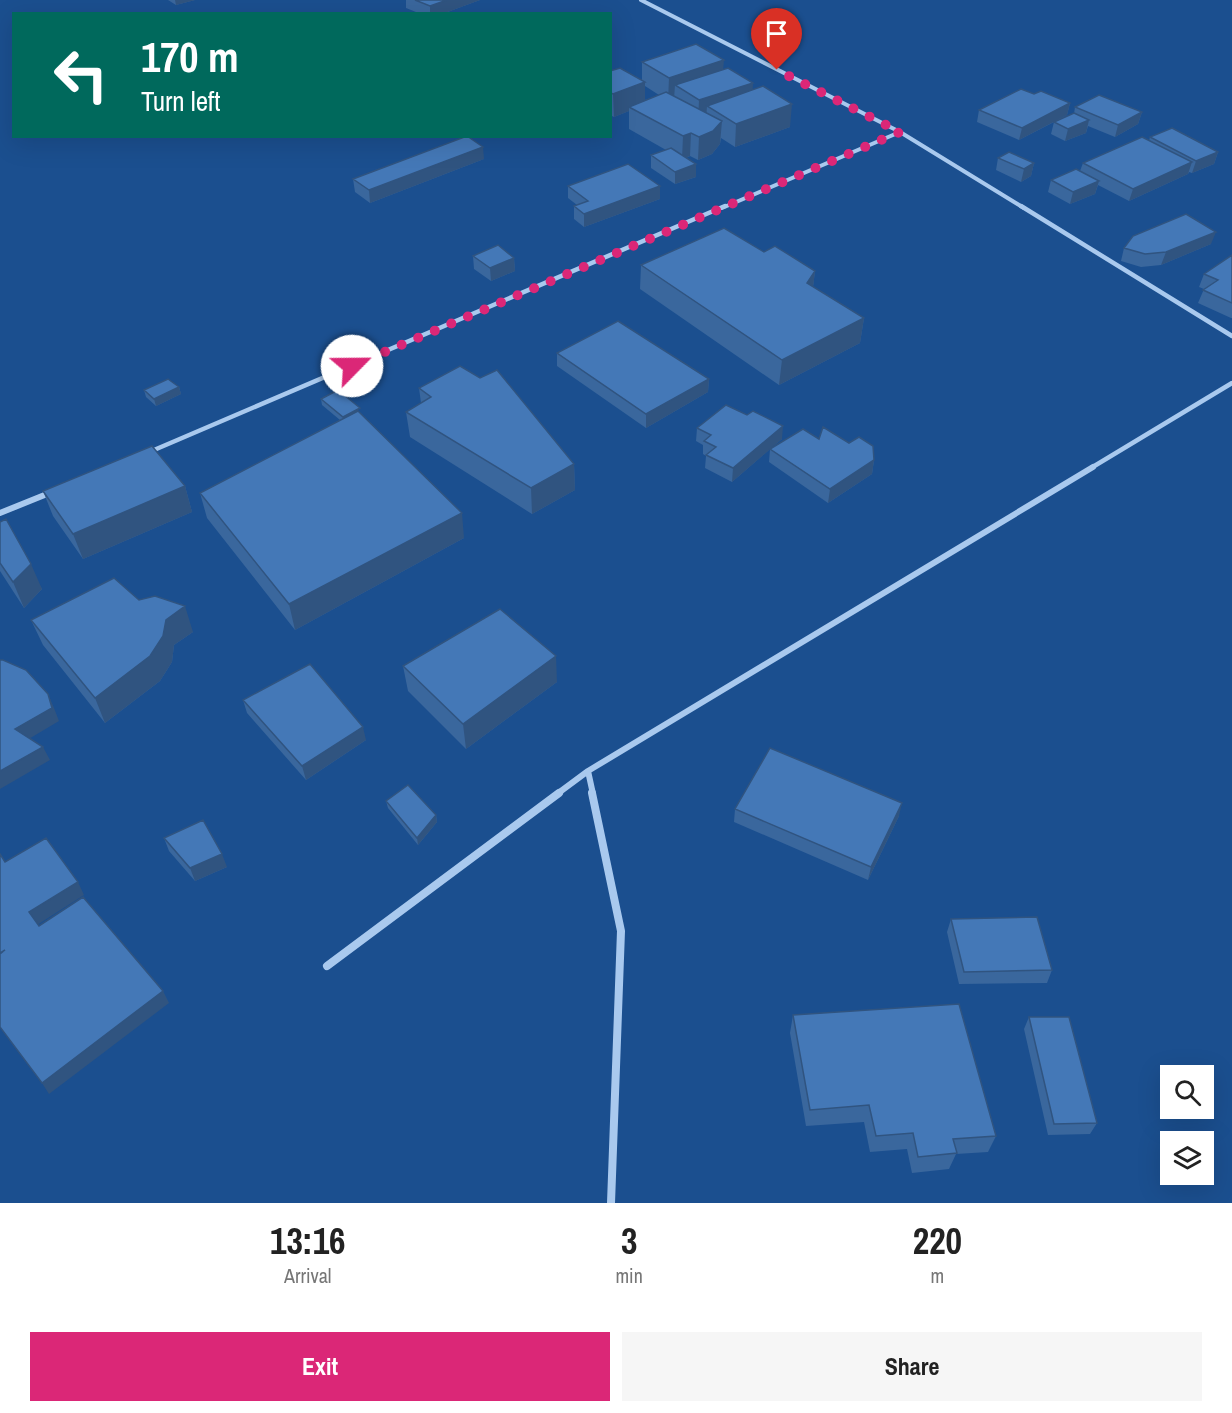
<!DOCTYPE html>
<html lang="en">
<head>
<meta charset="utf-8">
<style>
  :root { --surface:#fff; --page:#f6f6f6; --text:#222; --muted:#767676; --accent:#db2777 }
  body { margin:0; font-family:"Archivo Narrow",sans-serif; background:var(--page); color:var(--text); height:100vh; display:flex; flex-direction:column; font-size:22px; white-space:nowrap }
  * { box-sizing:border-box; margin:0 }
  p { font-size:20px; color:var(--muted) }
  .icon { flex:none; width:33px; height:33px; fill:none; stroke:currentColor; stroke-width:2; stroke-linecap:round; stroke-linejoin:round }
  .map { position:relative; height:1203px; overflow:hidden }
  .sheet { display:flex; flex-direction:column; background:var(--surface); flex:1 }
  .sheet>* { flex:none }
  .guide { position:absolute; left:12px; top:12px; width:600px; height:126px; border-radius:0px; box-shadow:0 6px 24px #0002; background:#00695c; color:#fff; overflow:hidden }
  .tools { position:absolute; left:1160px; top:1065px; display:grid; gap:12px }
  .tools a { display:grid; place-items:center; width:54px; height:54px; border-radius:0px; background:var(--surface); box-shadow:0 6px 24px #0002; font-size:30px }
  .pin { position:absolute; display:grid; place-items:center; width:51px; height:51px; color:#fff; margin:-62px -26px; border-radius:50% 50% 50% 0; rotate:-45deg; box-shadow:0 0 6px #0007 }
  .pin .icon { rotate:45deg }
  .me { position:absolute; width:66px; margin:-33px; rotate:67deg; stroke-linejoin:round; filter:drop-shadow(0 0 4px #0008) }
  .turn { display:flex; align-items:center; gap:21px; height:126px; padding:0 30px; font-size:27px }
  .turn .icon { width:78px; height:78px; stroke-width:2.5 }
  .turn b { display:block; font-size:42px; line-height:51px }
  .eta { display:flex; justify-content:space-evenly; align-items:center; height:102px; text-align:center }
  .eta b { font-size:36px; font-weight:800; line-height:42px }
  .primary-button { display:flex; gap:12px; margin-top:auto; padding:12px 30px }
  .primary-button a { flex:1; height:69px; border-radius:0px; background:var(--accent); color:#fff; font-size:24px; font-weight:800; line-height:69px; text-align:center }
  .primary-button a+a { background:var(--page); color:var(--text) }
  .map>svg:first-child { display:block }
  .lines { fill:none; stroke-linecap:round; stroke-linejoin:round }
  .minor-far3 { stroke:#a9c9ee; stroke-width:4 }
  .minor-far2 { stroke:#a9c9ee; stroke-width:4.5 }
  .minor-far1 { stroke:#a9c9ee; stroke-width:6 }
  .minor { stroke:#a9c9ee; stroke-width:8 }
  .wall { fill:#3a679d; fill-rule:evenodd }
  .shaded-wall { fill:#305480 }
  .building { fill:#4478b7; stroke:#305480; stroke-width:1.5 }
  .route { stroke:#db2777; stroke-width:10; stroke-dasharray:0 18 }
</style>
</head>
<body>
<div class="map">
<svg width="1232" height="1203" viewBox="0 0 1232 1203">
  <rect width="100%" height="100%" fill="#1b4f8f"/>
  <g class="lines">
    <path class="minor-far3" d="M641,0L900,132L1024,208
      M722,208L900,132"/>
    <path class="minor-far2" d="M1021,206L1232,336
      M147,453L725,206
      M1091,468L1232,383"/>
    <path class="minor-far1" d="M0,513L52,492
      M588,771L593,794
      M557,794L588,771L1093,467"/>
    <path class="minor" d="M592,793L621,931L611,1203
      M327,966L559,793"/>
  </g>
  <path class="wall" d="M168,0H195L176,5Z
    M406,0H480L442,14H421L406,8Z
    M642,62L723,69L753,90L790,127L735,147L721,138L720,144L712,154L698,160L690,156L686,158L696,177L675,184L651,168V155L666,150L629,129V111L614,117L610,115V71L642,80ZM645,86L659,95L645,100Z
    M1034,94L1070,103L1067,115L1055,122L1074,114L1075,107L1142,112L1138,124L1115,137L1088,126L1086,133L1065,141L1051,134L1054,122L1019,140L977,122L979,110Z
    M1150,137L1218,152L1214,164L1192,173L1189,172L1188,174L1129,201L1098,185L1095,194L1070,204L1048,192L1051,180L1080,171L1083,163L1149,141Z
    M998,158L1034,163L1031,176L1021,182L996,170Z
    M484,159L370,203L355,192L353,179Z
    M568,186H660V199L584,227L574,219V206L577,205L568,198Z
    M1211,244L1161,265L1141,267L1121,261L1124,248Z
    M764,252L815,271L813,287L864,318L860,343L779,385L640,289L641,265Z
    M1232,255V318H1231L1198,303L1204,289L1199,287L1204,274Z
    M473,256L514,258L515,271L491,281L474,269Z
    M557,353L709,379L708,392L646,428L557,366Z
    M179,387L181,394L156,406L146,397L144,390Z
    M419,388L574,464L575,490L532,514L410,437L406,412L421,403Z
    M321,399L361,414L464,538L295,630L207,518L200,493L340,420L322,405Z
    M697,428L782,439L771,448L819,439L874,460L872,474L828,503L769,462L770,449L732,482L705,468L706,456L703,454V445L696,441Z
    M185,486L192,512L83,559L53,516L43,491Z
    M0,522L42,589L24,608L0,571Z
    M139,600L193,632L174,645L172,662L160,681L105,723L43,645L31,620Z
    M403,666L557,682L466,749L408,691Z
    M243,700L366,740L306,780L247,713Z
    M386,801L436,815L437,822L418,845L388,808Z
    M735,809L899,816L868,880L734,822Z
    M164,838L227,867L195,881L169,851Z
    M951,919L1052,970L1047,983L959,984L947,932Z
    M793,1015L996,1136L988,1152L956,1154L949,1169L912,1173L907,1149L870,1152L864,1122L806,1126L790,1033Z
    M1029,1017L1097,1123L1090,1134L1048,1135L1024,1029Z"/>
  <path class="shaded-wall" d="M175,0H195L176,5Z
    M447,0H480L442,14H430V6Z
    M724,60L722,83L675,85L674,99L668,101L669,78Z
    M645,82V105L629,107V111L614,117L613,94Z
    M753,83L752,105L707,106L706,120L698,123L699,100Z
    M1070,103L1067,115L1019,140L1022,128Z
    M792,104L790,127L735,147L736,124Z
    M1142,112L1138,124L1115,137L1118,125Z
    M1089,120L1086,133L1065,141L1068,129Z
    M722,121L720,144L712,154L698,160L699,137Z
    M691,133L690,156L682,159L683,136Z
    M483,147L484,159L370,203L369,190Z
    M1218,152L1214,164L1192,173L1196,161Z
    M1192,162L1188,174L1129,201L1133,189Z
    M1034,163L1031,176L1021,182L1024,169Z
    M696,164V177L675,184V172Z
    M1099,181L1095,194L1070,204L1073,192Z
    M660,186V199L584,227V214Z
    M1216,232L1211,244L1161,265L1166,252Z
    M514,258L515,271L491,281L490,268Z
    M815,271L812,296L807,283Z
    M864,318L860,343L779,385L782,360Z
    M709,379L708,392L646,428V414Z
    M179,387L181,394L156,406L154,399Z
    M783,426L782,439L732,482L733,468Z
    M874,460L872,474L828,503L830,489Z
    M574,464L575,490L532,514L531,488Z
    M185,486L192,512L83,559L73,534Z
    M462,513L464,538L295,630L289,604Z
    M31,564L42,589L24,608L13,582Z
    M185,606L193,632L174,645L172,662L160,681L105,723L95,698L166,620Z
    M556,656L557,682L466,749L463,724Z
    M48,694L54,708L59,721L22,743L15,729Z
    M363,727L366,740L306,780L302,766Z
    M43,747L50,760L0,789V771Z
    M902,803L899,816L868,880L871,867Z
    M436,815L437,822L418,845L417,838Z
    M222,854L227,867L195,881L190,868Z
    M78,882L84,895L37,925L29,912Z
    M163,991L169,1003L49,1094L42,1083Z"/>
  <path class="building" d="M415,0H447L430,6Z
    M696,44L724,60L669,78L642,62Z
    M620,68L645,82L613,94L610,92V71Z
    M728,68L753,83L699,100L675,85Z
    M763,86L792,104L736,124L707,106Z
    M1021,89L1034,94L1041,91L1070,103L1022,128L979,110Z
    M666,92L722,121L713,131L699,137L691,133L683,136L629,107Z
    M1099,95L1142,112L1118,125L1075,107Z
    M1074,113L1089,120L1068,129L1054,122Z
    M1172,128L1218,152L1196,161L1150,137Z
    M467,136L483,147L369,190L353,179Z
    M1142,137L1192,162L1133,189L1083,163Z
    M671,148L696,164L675,172L651,155Z
    M1009,152L1034,163L1024,169L998,158Z
    M628,164L660,186L584,214L574,206L588,201L568,186Z
    M1076,169L1099,181L1073,192L1051,180Z
    M1186,214L1216,232L1166,252L1145,254L1124,248L1133,236Z
    M724,228L764,252L775,246L815,271L807,283L864,318L782,360L641,265Z
    M498,245L514,258L490,268L473,256Z
    M1232,255V303L1203,290L1218,280L1204,274Z
    M618,321L709,379L646,414L557,353Z
    M460,366L480,378L497,370L574,464L531,488L406,412L431,397L419,388Z
    M168,379L179,387L154,399L144,390Z
    M338,390L360,408L343,417L321,399Z
    M726,405L747,415L753,411L783,426L733,468L706,455L716,447L704,441L711,435L697,428Z
    M358,411L462,513L289,604L200,493Z
    M823,427L849,443L859,437L873,446L874,460L830,489L770,449L803,429L819,439Z
    M152,446L185,486L73,534L43,491Z
    M6,519L31,564L13,582L0,563V522Z
    M114,578L139,600L155,596L185,606L166,620L163,636L150,656L95,698L31,620Z
    M500,609L556,656L463,724L403,666Z
    M0,660H3L26,670L48,694L52,708L15,729L43,747L0,771Z
    M310,664L363,727L302,766L243,700Z
    M770,748L902,803L871,867L735,809Z
    M408,785L436,815L417,838L386,801Z
    M203,820L222,854L190,868L164,838Z
    M46,838L78,882L29,912L39,926L83,897L163,991L42,1083L0,1027V954L5,950L0,953V854L5,862Z
    M1037,917L1052,970L964,972L951,919Z
    M959,1004L996,1136L953,1139L957,1153L918,1157L913,1133L876,1136L869,1105L810,1110L793,1015Z
    M1029,1017H1069L1097,1123L1054,1124Z"/>
  <g class="lines">
    <path class="route" d="M352,366L900,132L777,70"/>
  </g>
</svg>
<div class="tools">
<a><svg class="icon" aria-label="search" viewBox="0 0 24 24"><circle cx="10" cy="10" r="6"/><path d="M15 15l6 6"/></svg></a>
<a><svg class="icon" aria-label="layers" viewBox="0 0 24 24"><path d="M12 4l9 5-9 5-9-5zM3 14l9 5 9-5"/></svg></a>
</div>
<div class="pin" style="left:777px;top:70px;background:#d93025"><svg class="icon" aria-label="arrive" viewBox="0 0 24 24"><path d="M6 21V4h12l-3 4 3 4H6"/></svg></div>
<svg class="me" style="left:352px;top:366px" viewBox="-20 -20 40 40"><circle r="19" fill="#fff"/><path d="M0-13L10 11 0 6-10 11z" fill="#db2777"/></svg>
<div class="guide">
<div class="turn"><svg class="icon" aria-label="left" viewBox="0 0 24 24"><path d="M17 20v-9H6M10 6l-5 5 5 5"/></svg><div><b>170 m</b>Turn left</div></div>
</div>
</div>
<section class="sheet">
<div class="eta">
<div><b>13:16</b><p>Arrival</p></div>
<div><b>3</b><p>min</p></div>
<div><b>220</b><p>m</p></div>
</div>
<div class="primary-button"><a>Exit</a><a>Share</a></div>
</section>
</body>
</html>
